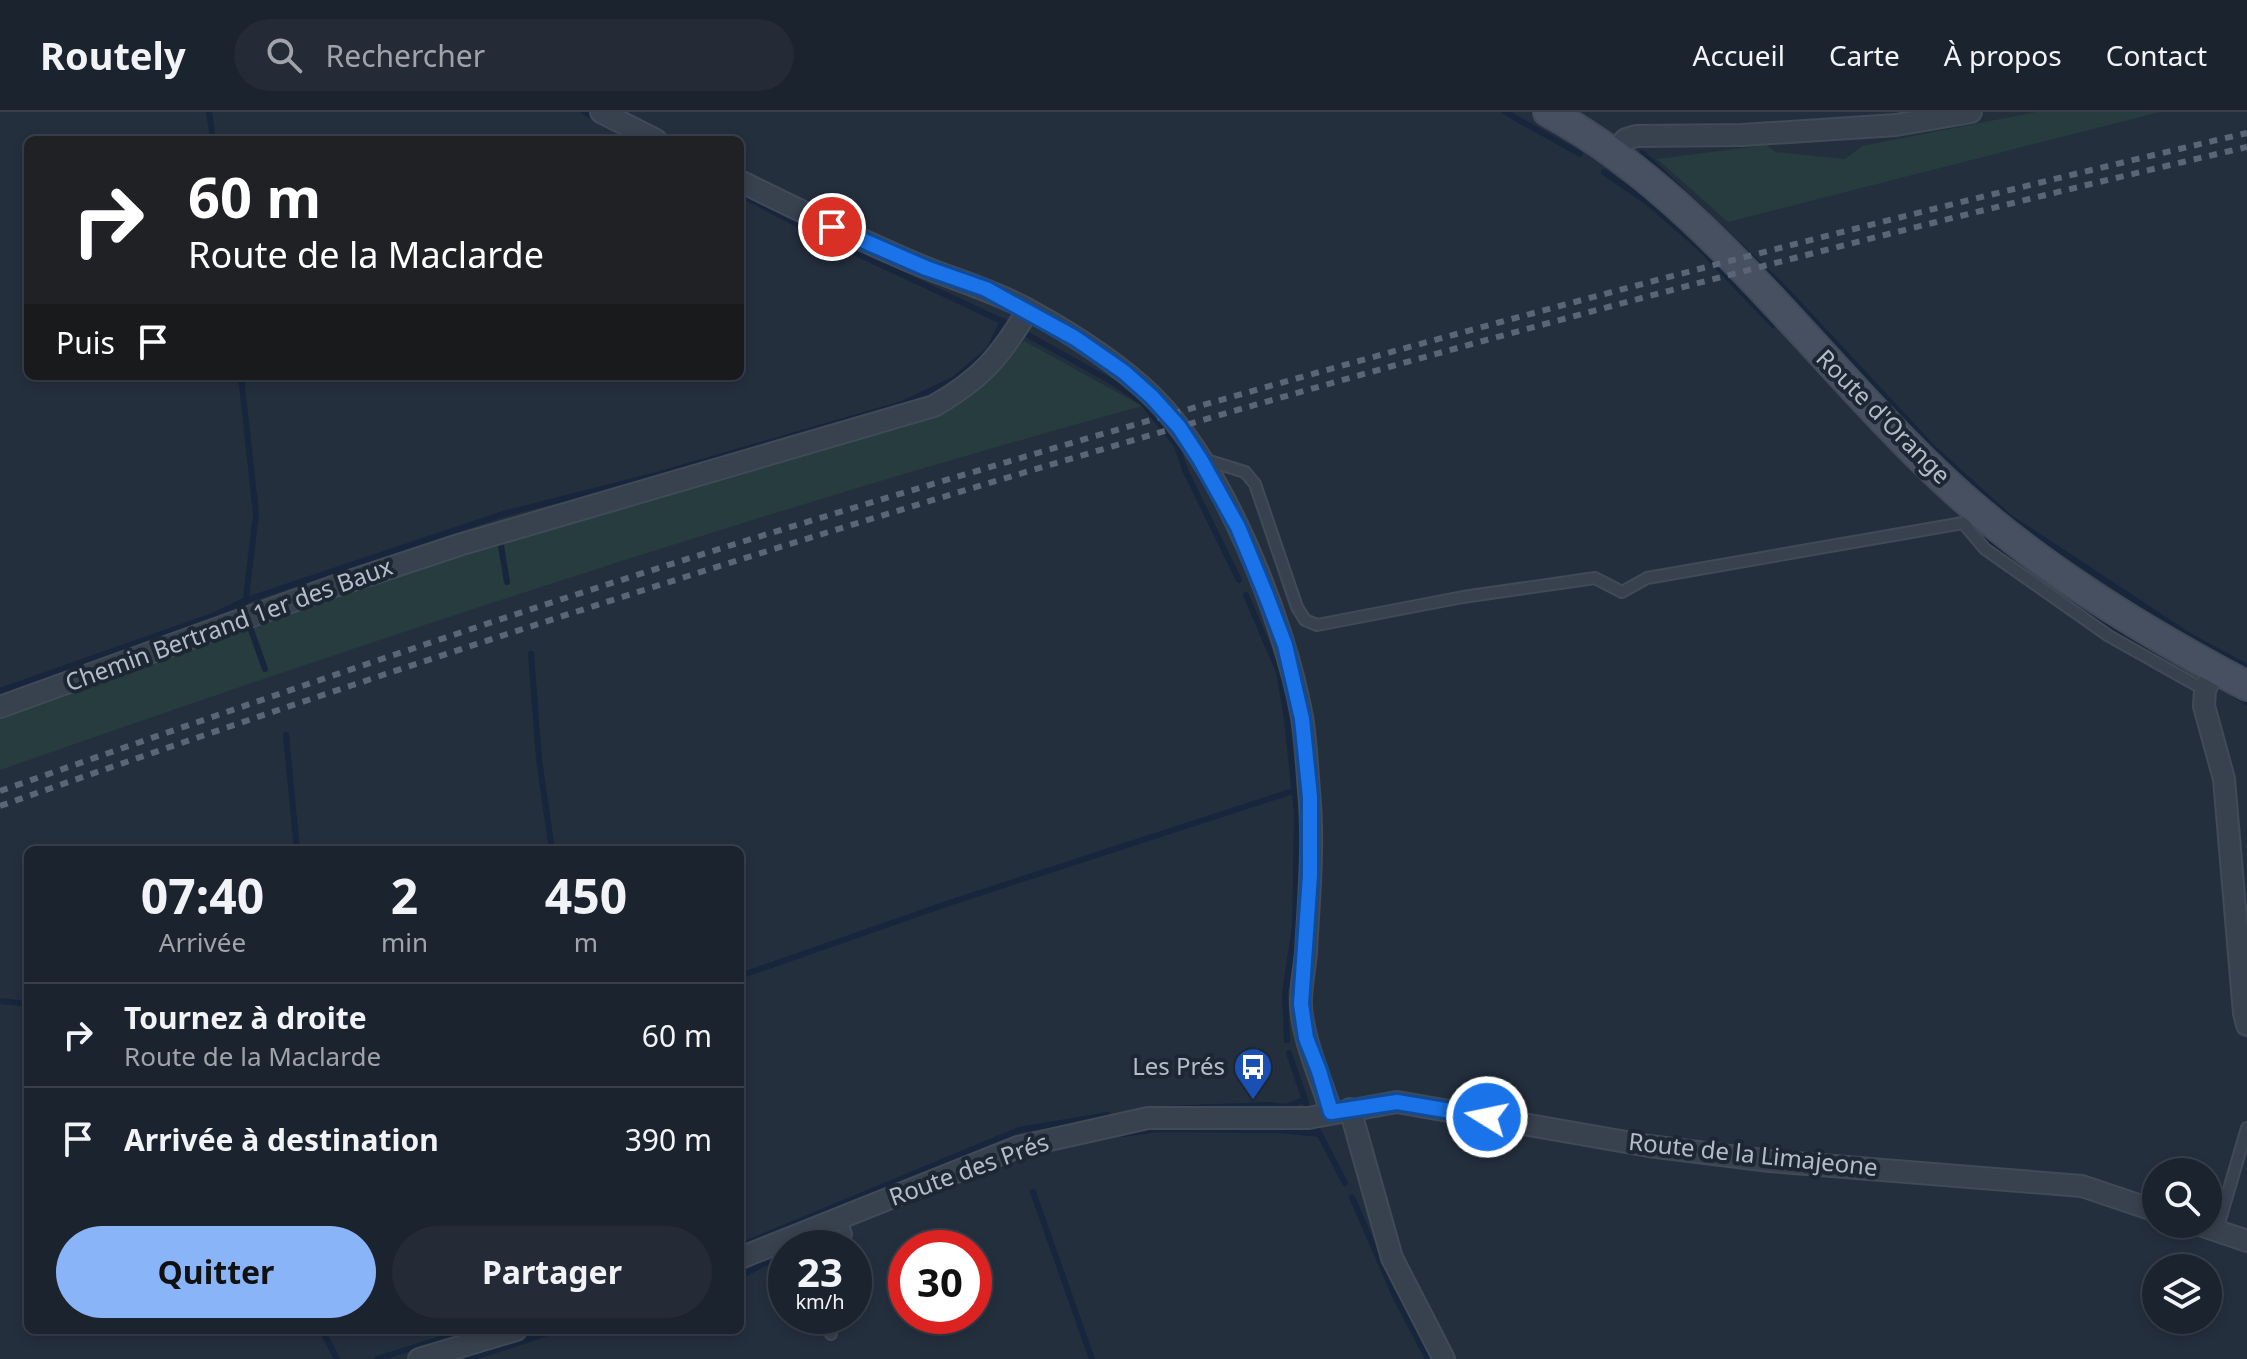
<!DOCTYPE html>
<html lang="fr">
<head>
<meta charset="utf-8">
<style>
  :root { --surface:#1b232e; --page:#242b36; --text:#f1f3f6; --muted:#a0a4aa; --line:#39404a; --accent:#8ab4f8 }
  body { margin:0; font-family:"Noto Sans",sans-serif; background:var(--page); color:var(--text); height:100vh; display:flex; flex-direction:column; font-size:30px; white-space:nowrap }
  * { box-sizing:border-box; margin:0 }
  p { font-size:26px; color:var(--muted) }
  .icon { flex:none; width:44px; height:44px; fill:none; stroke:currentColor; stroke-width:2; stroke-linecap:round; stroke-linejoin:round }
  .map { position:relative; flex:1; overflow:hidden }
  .sheet { position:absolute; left:24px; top:734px; width:720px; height:488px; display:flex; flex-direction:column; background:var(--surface); border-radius:12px; box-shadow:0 4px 12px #0003,0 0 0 2px var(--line) }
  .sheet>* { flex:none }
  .top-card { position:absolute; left:24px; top:24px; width:720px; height:244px; border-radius:12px; box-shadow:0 4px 12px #0003,0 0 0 2px var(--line); background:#202124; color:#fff; overflow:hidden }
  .buttons { position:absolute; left:2142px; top:1046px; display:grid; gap:16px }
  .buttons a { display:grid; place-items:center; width:80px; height:80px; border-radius:50%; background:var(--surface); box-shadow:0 4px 12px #0003,0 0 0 2px var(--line); font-size:40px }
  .speed { position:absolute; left:768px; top:1118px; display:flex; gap:16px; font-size:40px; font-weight:700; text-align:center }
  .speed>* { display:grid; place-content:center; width:104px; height:104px; border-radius:50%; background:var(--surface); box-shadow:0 4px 12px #0003,0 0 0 2px var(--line); line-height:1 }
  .speed small { font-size:20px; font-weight:400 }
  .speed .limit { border:12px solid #d22; background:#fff; color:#111 }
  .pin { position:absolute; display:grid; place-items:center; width:68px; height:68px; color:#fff; margin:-34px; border:4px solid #fff; border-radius:50%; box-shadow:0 2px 8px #0007 }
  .me { position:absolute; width:88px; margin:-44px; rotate:280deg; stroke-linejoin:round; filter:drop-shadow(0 0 6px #0008) }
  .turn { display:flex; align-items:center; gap:28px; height:168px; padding:0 32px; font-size:36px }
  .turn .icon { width:104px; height:104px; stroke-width:2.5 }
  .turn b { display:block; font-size:56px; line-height:68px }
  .then { display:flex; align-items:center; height:76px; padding:0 32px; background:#0003; gap:16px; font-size:30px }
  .eta { display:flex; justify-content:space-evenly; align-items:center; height:136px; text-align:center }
  .eta b { font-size:48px; font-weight:700; line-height:56px }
  .action { display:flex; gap:16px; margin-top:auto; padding:16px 32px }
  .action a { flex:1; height:92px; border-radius:48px; background:var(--accent); color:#111; font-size:32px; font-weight:700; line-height:92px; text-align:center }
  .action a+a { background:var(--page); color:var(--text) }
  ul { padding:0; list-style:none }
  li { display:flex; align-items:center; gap:24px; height:104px; padding:0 32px; border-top:2px solid var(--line) }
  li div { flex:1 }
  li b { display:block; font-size:30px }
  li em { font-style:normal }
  header { display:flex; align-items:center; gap:48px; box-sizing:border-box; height:112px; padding:0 40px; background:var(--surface); border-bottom:2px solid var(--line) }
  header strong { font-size:38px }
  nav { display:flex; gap:44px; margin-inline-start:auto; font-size:28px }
  .search { width:560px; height:72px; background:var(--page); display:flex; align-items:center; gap:20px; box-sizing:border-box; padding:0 28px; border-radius:44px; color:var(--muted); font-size:30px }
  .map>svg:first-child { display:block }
  .green { fill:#263c3f }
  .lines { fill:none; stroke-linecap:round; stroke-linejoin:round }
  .stream { stroke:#17263c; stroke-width:6 }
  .lane-casing { stroke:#414a57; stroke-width:14 }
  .street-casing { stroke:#414a57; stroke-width:24 }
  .secondary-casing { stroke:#414a57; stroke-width:32 }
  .lane { stroke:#38414e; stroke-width:10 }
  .street { stroke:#38414e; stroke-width:20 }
  .secondary { stroke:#465061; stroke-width:28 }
  .rail { stroke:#5a6575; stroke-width:6; stroke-dasharray:8 8; stroke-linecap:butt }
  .route-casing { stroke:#114b97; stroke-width:20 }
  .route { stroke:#1a73e8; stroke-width:14 }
  .labels { text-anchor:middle; stroke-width:8; stroke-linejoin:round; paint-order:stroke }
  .street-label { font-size:24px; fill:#b4bcc9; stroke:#1d2633 }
  .poi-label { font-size:24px; fill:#b4bcc9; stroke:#1d2633; text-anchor:end }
</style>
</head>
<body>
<header>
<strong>Routely</strong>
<div class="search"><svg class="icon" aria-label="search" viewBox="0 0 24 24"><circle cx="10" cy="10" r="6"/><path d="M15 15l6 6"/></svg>Rechercher</div>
<nav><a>Accueil</a><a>Carte</a><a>À propos</a><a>Contact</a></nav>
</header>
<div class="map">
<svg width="2247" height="1247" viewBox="0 0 2247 1247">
  <rect width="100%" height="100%" fill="#242f3e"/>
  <path class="green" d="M2036,0H2160L1728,110L1657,47L1766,33L1776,40L1845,47L1862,34Z
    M1024,229L1142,294C757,400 377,526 0,658V599L395,460L829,332L998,258Z"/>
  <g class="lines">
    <path class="stream" d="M209,0L213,28
      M584,0L634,28
      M1505,0L1580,42
      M1642,41L1783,175L1933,336L2009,405L2191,525L2247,555
      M1604,60L1650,92L1700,136L1773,213
      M740,82L824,126L1008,212
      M1028,223L1114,271L1142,290L1176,332L1186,360L1239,468
      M241,264L256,402L245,494
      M1982,421C2040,475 2112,515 2181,555
      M501,434L507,470
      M1246,483L1279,560L1287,607L1297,703L1295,814L1285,881L1287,928
      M251,518L265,557
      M531,542L539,647L552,738
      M0,579L215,503L244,489L503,402L657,363L902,292L953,268L989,238L1003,209
      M2235,583L2247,590
      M286,623L297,738
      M740,864L949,791L1293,679
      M0,889L28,892
      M1289,941L1307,994
      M1162,997L1270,993L1286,995L1304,988
      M1315,1013L1345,1071
      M1123,1022L1158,1017L1279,1018L1319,1022
      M1033,1080L1092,1247
      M1352,1085L1395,1184L1428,1247
      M918,1086L956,1070
      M740,1134L1019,1018L1108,1003
      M797,1136L824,1123
      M740,1164L786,1141
      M322,1218L337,1247
      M377,1247L469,1218
      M468,1247L551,1220"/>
    <defs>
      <path id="lane" d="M1203,347L1245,360L1255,372L1297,495L1305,508L1317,513L1463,485L1595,466L1622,480L1647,466L1963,411L1981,402
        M1963,411L1985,437L2109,524L2205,578
        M840,1105L846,1122L842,1136
        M2217,1118L2247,1016
        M828,1204L831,1222"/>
      <path id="street" d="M601,0L656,28
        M1613,41L1626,27L1636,24L1742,23L1896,13L1971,0
        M740,69C801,99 861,129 924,155C959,169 994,179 1027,197C1071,221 1117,250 1153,285C1224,356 1284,507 1302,605C1306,629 1307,655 1309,679C1314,731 1309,786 1306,839C1305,857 1300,876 1301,894C1303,929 1321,966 1331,1000
        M2215,557L2205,578L2204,594L2224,667L2244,901L2247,913
        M0,595L338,473L459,433L934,294C981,267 1000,245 1028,198
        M1350,997L1392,1146L1444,1247
        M2197,1112L2247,1129
        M740,1146L1018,1035L1148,1006H1308L1397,990L1649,1034L1770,1049L2082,1074L2156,1099
        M419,1247L516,1218"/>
      <path id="secondary" d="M1548,0C1705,84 1820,255 1951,375C2041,457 2140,517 2247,574"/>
    </defs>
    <use href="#lane" class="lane-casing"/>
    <use href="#street" class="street-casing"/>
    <use href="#secondary" class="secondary-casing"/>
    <use href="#lane" class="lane"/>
    <use href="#street" class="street"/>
    <use href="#secondary" class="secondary"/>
    <path class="rail" d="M0,679C248,592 496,506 748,428C1243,276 1743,139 2247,21
      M0,694C736,435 1487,212 2247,35"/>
  </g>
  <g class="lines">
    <defs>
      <path id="route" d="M832,115L926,156L986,177L1075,226L1124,260L1152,285L1179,315L1200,347L1238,415L1266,483L1285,533L1302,607L1310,685V763L1301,892L1306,926L1319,959L1331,1000L1397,990L1487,1005"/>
    </defs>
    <use href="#route" class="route-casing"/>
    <use href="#route" class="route"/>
  </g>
  <defs>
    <symbol id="bus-pin" viewBox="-11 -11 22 30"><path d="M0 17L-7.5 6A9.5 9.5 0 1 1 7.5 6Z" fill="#1a4fb4" stroke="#1d2633"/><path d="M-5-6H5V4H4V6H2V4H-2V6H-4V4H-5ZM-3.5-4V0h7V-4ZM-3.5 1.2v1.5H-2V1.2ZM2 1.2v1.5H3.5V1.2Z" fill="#fff"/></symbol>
  </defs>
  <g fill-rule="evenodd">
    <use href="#bus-pin" x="1231" y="933" width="44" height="60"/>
  </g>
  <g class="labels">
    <g class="street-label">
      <text transform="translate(1883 305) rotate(45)" y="8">Route d'Orange</text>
      <text transform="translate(229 513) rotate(-20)" y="8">Chemin Bertrand 1er des Baux</text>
      <text transform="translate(1753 1043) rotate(6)" y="8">Route de la Limajeone</text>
      <text transform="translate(969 1058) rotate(-20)" y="8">Route des Prés</text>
    </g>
    <g class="poi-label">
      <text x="1225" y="963">Les Prés</text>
    </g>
  </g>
</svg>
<div class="buttons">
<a><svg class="icon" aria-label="search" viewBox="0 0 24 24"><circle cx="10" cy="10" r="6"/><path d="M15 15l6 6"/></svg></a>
<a><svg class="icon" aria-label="layers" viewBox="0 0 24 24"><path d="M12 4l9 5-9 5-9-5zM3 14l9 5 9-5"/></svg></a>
</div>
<div class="speed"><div>23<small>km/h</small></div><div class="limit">30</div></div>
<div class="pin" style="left:832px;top:115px;background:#d93025"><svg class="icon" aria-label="arrive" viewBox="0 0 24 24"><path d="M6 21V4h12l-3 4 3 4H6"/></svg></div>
<svg class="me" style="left:1487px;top:1005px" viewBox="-20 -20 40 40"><circle r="17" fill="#1a73e8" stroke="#fff" stroke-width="3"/><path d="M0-11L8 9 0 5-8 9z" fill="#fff"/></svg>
<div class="top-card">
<div class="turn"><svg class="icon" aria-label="right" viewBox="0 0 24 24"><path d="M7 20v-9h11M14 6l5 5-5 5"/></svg><div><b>60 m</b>Route de la Maclarde</div></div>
<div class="then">Puis<svg class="icon" aria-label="arrive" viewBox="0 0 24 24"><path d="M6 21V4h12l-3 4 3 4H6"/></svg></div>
</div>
<section class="sheet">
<div class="eta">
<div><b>07:40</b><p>Arrivée</p></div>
<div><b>2</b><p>min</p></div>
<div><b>450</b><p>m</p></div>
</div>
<ul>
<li><svg class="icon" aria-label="right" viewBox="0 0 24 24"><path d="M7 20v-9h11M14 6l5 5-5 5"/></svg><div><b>Tournez à droite</b><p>Route de la Maclarde</p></div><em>60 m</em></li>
<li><svg class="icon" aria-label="arrive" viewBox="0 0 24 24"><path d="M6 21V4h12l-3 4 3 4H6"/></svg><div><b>Arrivée à destination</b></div><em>390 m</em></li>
</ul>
<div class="action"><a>Quitter</a><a>Partager</a></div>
</section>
</div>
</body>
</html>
